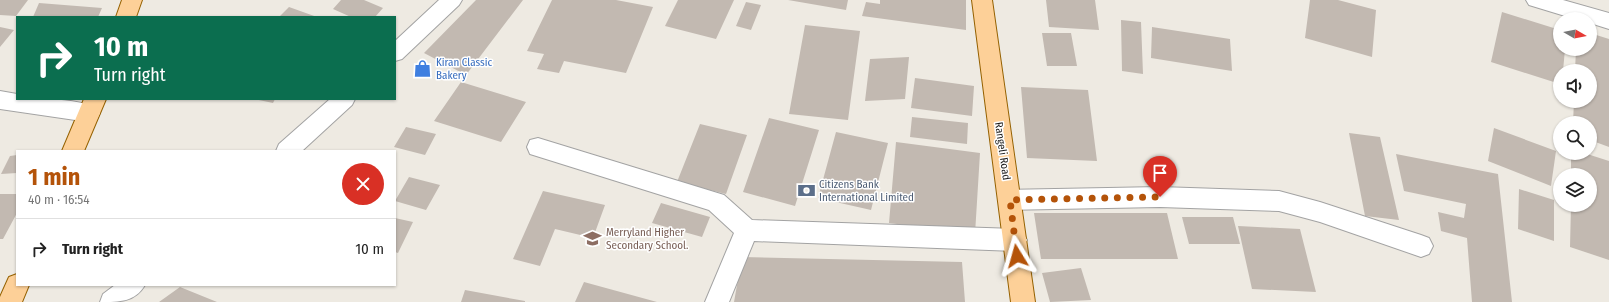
<!DOCTYPE html>
<html lang="en">
<head>
<meta charset="utf-8">
<style>
  :root { --surface:#fff; --page:#f6f6f6; --text:#222; --muted:#767676; --line:#e0e0e0; --accent:#b45309 }
  body { margin:0; font-family:"Fira Sans Condensed",sans-serif; background:var(--page); color:var(--text); height:100vh; display:flex; flex-direction:column; font-size:15px; white-space:nowrap }
  * { box-sizing:border-box; margin:0 }
  p { font-size:13px; color:var(--muted) }
  .icon { flex:none; width:22px; height:22px; fill:none; stroke:currentColor; stroke-width:2; stroke-linecap:round; stroke-linejoin:round }
  .map { position:relative; flex:1; overflow:hidden }
  .panel { position:absolute; left:16px; top:150px; width:380px; height:136px; display:flex; flex-direction:column; background:var(--surface); border-radius:0px; box-shadow:0 1px 3px #0004 }
  .panel>* { flex:none }
  .guide { position:absolute; left:16px; top:16px; width:380px; height:84px; border-radius:0px; box-shadow:0 1px 3px #0004; background:#0b6e4f; color:#fff; overflow:hidden }
  .needle { width:26px; rotate:99deg }
  .fabs { position:absolute; left:1553px; top:12px; display:grid; gap:8px }
  .fabs a { display:grid; place-items:center; width:44px; height:44px; border-radius:50%; background:var(--surface); box-shadow:0 1px 3px #0004; font-size:20px }
  .pin { position:absolute; display:grid; place-items:center; width:34px; height:34px; color:#fff; margin:-41px -17px; border-radius:50% 50% 50% 0; rotate:-45deg; box-shadow:0 0 4px #0007 }
  .pin .icon { rotate:45deg }
  .me { position:absolute; width:44px; margin:-22px; rotate:352deg; stroke-linejoin:round; filter:drop-shadow(0 0 3px #0008) }
  .turn { display:flex; align-items:center; gap:14px; height:84px; padding:0 12px; font-size:18px }
  .turn .icon { width:52px; height:52px; stroke-width:2.5 }
  .turn b { display:block; font-size:28px; line-height:34px }
  .round { display:grid; place-items:center; flex:none; width:42px; height:42px; border-radius:21px; background:var(--page) }
  .headline { display:flex; align-items:center; justify-content:space-between; height:68px; padding:0 12px }
  h1 { font-size:24px; font-weight:700; line-height:30px; color:var(--accent) }
  ul { padding:0; list-style:none }
  li { display:flex; align-items:center; gap:12px; height:60px; padding:0 12px; border-top:1px solid var(--line) }
  li div { flex:1 }
  li b { display:block; font-size:15px }
  li em { font-style:normal }
  .map>svg:first-child { display:block }
  .building { fill:#c2b9b1 }
  .lines { fill:none; stroke-linecap:round; stroke-linejoin:round }
  .minor-casing { stroke:#a3a3a3; stroke-width:2 }
  .major-casing { stroke:#956100; stroke-width:2 }
  .minor { fill:#fff; fill-rule:evenodd }
  .major { fill:#fdd098; fill-rule:evenodd }
  .route { stroke:#b45309; stroke-width:7; stroke-dasharray:0 12.6 }
  .labels { text-anchor:middle; stroke-width:3; stroke-linejoin:round; paint-order:stroke }
  .shop-label { font-size:11px; fill:#366cbe; stroke:#fff; text-anchor:start }
  .street-label { font-size:11px; fill:#1c1c1c; stroke:#fff }
  .service-label { font-size:11px; fill:#4e5e75; stroke:#fff; text-anchor:start }
  .education-label { font-size:11px; fill:#785e54; stroke:#fff; text-anchor:start }
</style>
</head>
<body>
<div class="map">
<svg width="1609" height="302" viewBox="0 0 1609 302">
  <rect width="100%" height="100%" fill="#eeeae2"/>
  <path class="building" d="M0,0H28L16,16L0,15Z
    M341,0H364L383,8L375,17H351L333,9Z
    M476,0H523L466,75L424,53Z
    M552,0H616L653,7L626,73L564,61L559,73L537,69L544,54L527,51Z
    M678,0H734L716,39L665,26Z
    M788,0H848L846,10Z
    M880,0H966V30L862,16L866,2L880,4Z
    M1046,0H1095L1099,30L1049,27Z
    M1310,0H1338L1376,10L1372,57L1305,38Z
    M746,2L761,5L751,30L736,26Z
    M39,3L102,8L98,17H33Z
    M289,7L317,17H279Z
    M1502,12L1560,30V49H1565L1563,71H1560V84L1491,62Z
    M1121,20L1141,22L1143,74L1122,71Z
    M805,25L860,31L848,120L789,114Z
    M0,27L14,30L0,47Z
    M1152,27L1230,39L1232,71L1151,58Z
    M1042,33H1071L1077,66H1047Z
    M1590,33L1609,39V147L1590,140V123H1573L1574,101H1590V71H1575L1576,49H1590Z
    M909,57L905,99L865,101L870,59Z
    M915,78L974,86L972,116L911,108Z
    M461,82L526,102L501,142L434,121Z
    M1021,87L1088,90L1097,161L1027,158Z
    M254,99H275L273,103Z
    M912,117L968,123L967,144L910,137Z
    M769,118L819,130L795,206L743,192Z
    M700,124L747,135L726,194L677,182Z
    M406,127L436,134L425,155L394,147Z
    M1494,128L1556,151L1551,186L1488,161Z
    M836,132L888,143L871,210L818,198Z
    M1349,133L1380,137L1399,220L1365,216Z
    M896,142L980,153L975,234L889,223Z
    M1571,153H1584L1609,161V260L1570,247L1571,205H1590V175H1571Z
    M1396,154L1498,174L1512,302H1472L1467,238L1441,231L1438,212L1464,218L1466,204L1404,191Z
    M17,155V173L1,174L10,156Z
    M409,177L440,185L426,210L395,201Z
    M1519,189L1554,200V241L1518,229Z
    M543,191L605,205L593,238L555,229L540,266L513,259Z
    M0,194H17V213L3,239H0Z
    M661,203L710,217L702,237L652,223Z
    M1034,213H1167L1178,259H1041Z
    M1182,217H1233L1240,244H1189Z
    M395,218L413,222L398,253L395,252Z
    M1238,226L1300,229L1316,292L1252,289Z
    M742,257L962,262L965,302H734Z
    M1081,268L1091,300L1050,302L1042,273Z
    M584,282L657,302H575Z
    M180,287L217,302H159Z
    M465,290L525,301V302H461Z"/>
  <g class="lines">
    <defs>
      <path id="minor" d="M439,0H462L459,5L402,59L395,61V41Z
        M1526,0H1563L1609,13V29L1590,23V19H1575L1529,5Z
        M0,91L17,94V99C43,99 71,98 97,107L100,113L97,119L89,122L0,109Z
        M330,99H355L352,105L302,151H276L279,144Z
        M538,138L724,195L752,220L1015,229L1023,233L1027,240L1023,247L1015,251L754,241L729,302H705L734,233L709,210L530,154L527,147L530,140Z
        M1160,187L1279,191L1320,202L1421,235L1429,238L1433,246L1429,254L1421,257L1320,222L1279,211L1160,207L1009,210L1001,207L998,200L1001,193L1009,190Z
        M115,285H145C135,302 120,302 100,302L103,294Z"/>
      <path id="major" d="M122,0H142L136,17H116Z
        M972,0H992L1035,302H1011Z
        M84,99H106L84,151H62Z
        M17,274V285H29L22,302H0V297L9,277Z"/>
    </defs>
    <use href="#minor" class="minor-casing"/>
    <use href="#major" class="major-casing"/>
    <use href="#minor" class="minor"/>
    <use href="#major" class="major"/>
  </g>
  <g class="lines">
    <path class="route" d="M1017,256L1010,200L1160,197"/>
  </g>
  <defs>
    <symbol id="shop-bare" viewBox="-9 -9 18 18"><path d="M-5-2.5h2.3a2.7 3.5 0 0 1 5.4 0H5L5.5 6h-11ZM-1.5-2.5h3a1.5 2.3 0 0 0-3 0Z" fill="#3f7fe0" stroke="#fff" stroke-width="2.5" paint-order="stroke"/></symbol>
    <symbol id="bank-bare" viewBox="-9 -9 18 18"><path d="M-6-4H6V4H-6ZM0-2.3a2.3 2.3 0 1 0 0 4.6a2.3 2.3 0 1 0 0-4.6Z" fill="#5c6f8a" stroke="#fff" stroke-width="2.5" paint-order="stroke"/></symbol>
    <symbol id="school-bare" viewBox="-9 -9 18 18"><path d="M0-5L7-2L0 1L-7-2ZM-4 1L0 2.5L4 1V4Q0 6-4 4Z" fill="#8d6e63" stroke="#fff" stroke-width="2.5" paint-order="stroke"/></symbol>
  </defs>
  <g fill-rule="evenodd">
    <use href="#shop-bare" x="410" y="56" width="25" height="25"/>
    <use href="#bank-bare" x="794" y="178" width="25" height="25"/>
    <use href="#school-bare" x="580" y="226" width="25" height="25"/>
  </g>
  <g class="labels">
    <g class="shop-label">
      <text x="436" y="66">Kiran Classic<tspan x="436" dy="13">Bakery</tspan></text>
    </g>
    <g class="street-label">
      <text transform="translate(1003 151) rotate(82)" y="4">Rangeli Road</text>
    </g>
    <g class="service-label">
      <text x="819" y="188">Citizens Bank<tspan x="819" dy="13">International Limited</tspan></text>
    </g>
    <g class="education-label">
      <text x="606" y="236">Merryland Higher<tspan x="606" dy="13">Secondary School.</tspan></text>
    </g>
  </g>
</svg>
<div class="fabs">
<a><svg class="needle" viewBox="-14 -14 28 28"><path d="M0-13l5 13h-10z" fill="#e53935"/><path d="M0 13l5-13h-10z" fill="#767676"/></svg></a>
<a><svg class="icon" aria-label="sound" viewBox="0 0 24 24"><path d="M4 9h4l5-4v14l-5-4H4zM17 9q2 3 0 6"/></svg></a>
<a><svg class="icon" aria-label="search" viewBox="0 0 24 24"><circle cx="10" cy="10" r="6"/><path d="M15 15l6 6"/></svg></a>
<a><svg class="icon" aria-label="layers" viewBox="0 0 24 24"><path d="M12 4l9 5-9 5-9-5zM3 14l9 5 9-5"/></svg></a>
</div>
<div class="pin" style="left:1160px;top:197px;background:#d93025"><svg class="icon" aria-label="arrive" viewBox="0 0 24 24"><path d="M6 21V4h12l-3 4 3 4H6"/></svg></div>
<svg class="me" style="left:1017px;top:256px" viewBox="-20 -20 40 40"><path d="M0-17L14 15 0 8-14 15z" fill="#b45309" stroke="#fff" stroke-width="4"/></svg>
<div class="guide">
<div class="turn"><svg class="icon" aria-label="right" viewBox="0 0 24 24"><path d="M7 20v-9h11M14 6l5 5-5 5"/></svg><div><b>10 m</b>Turn right</div></div>
</div>
<section class="panel">
<div class="headline"><div><h1>1 min</h1><p>40 m · 16:54</p></div><a class="round" style="background:#d93025;color:#fff"><svg class="icon" aria-label="close" viewBox="0 0 24 24"><path d="M6 6l12 12M18 6L6 18"/></svg></a></div>
<ul>
<li><svg class="icon" aria-label="right" viewBox="0 0 24 24"><path d="M7 20v-9h11M14 6l5 5-5 5"/></svg><div><b>Turn right</b></div><em>10 m</em></li>
</ul>
</section>
</div>
</body>
</html>
